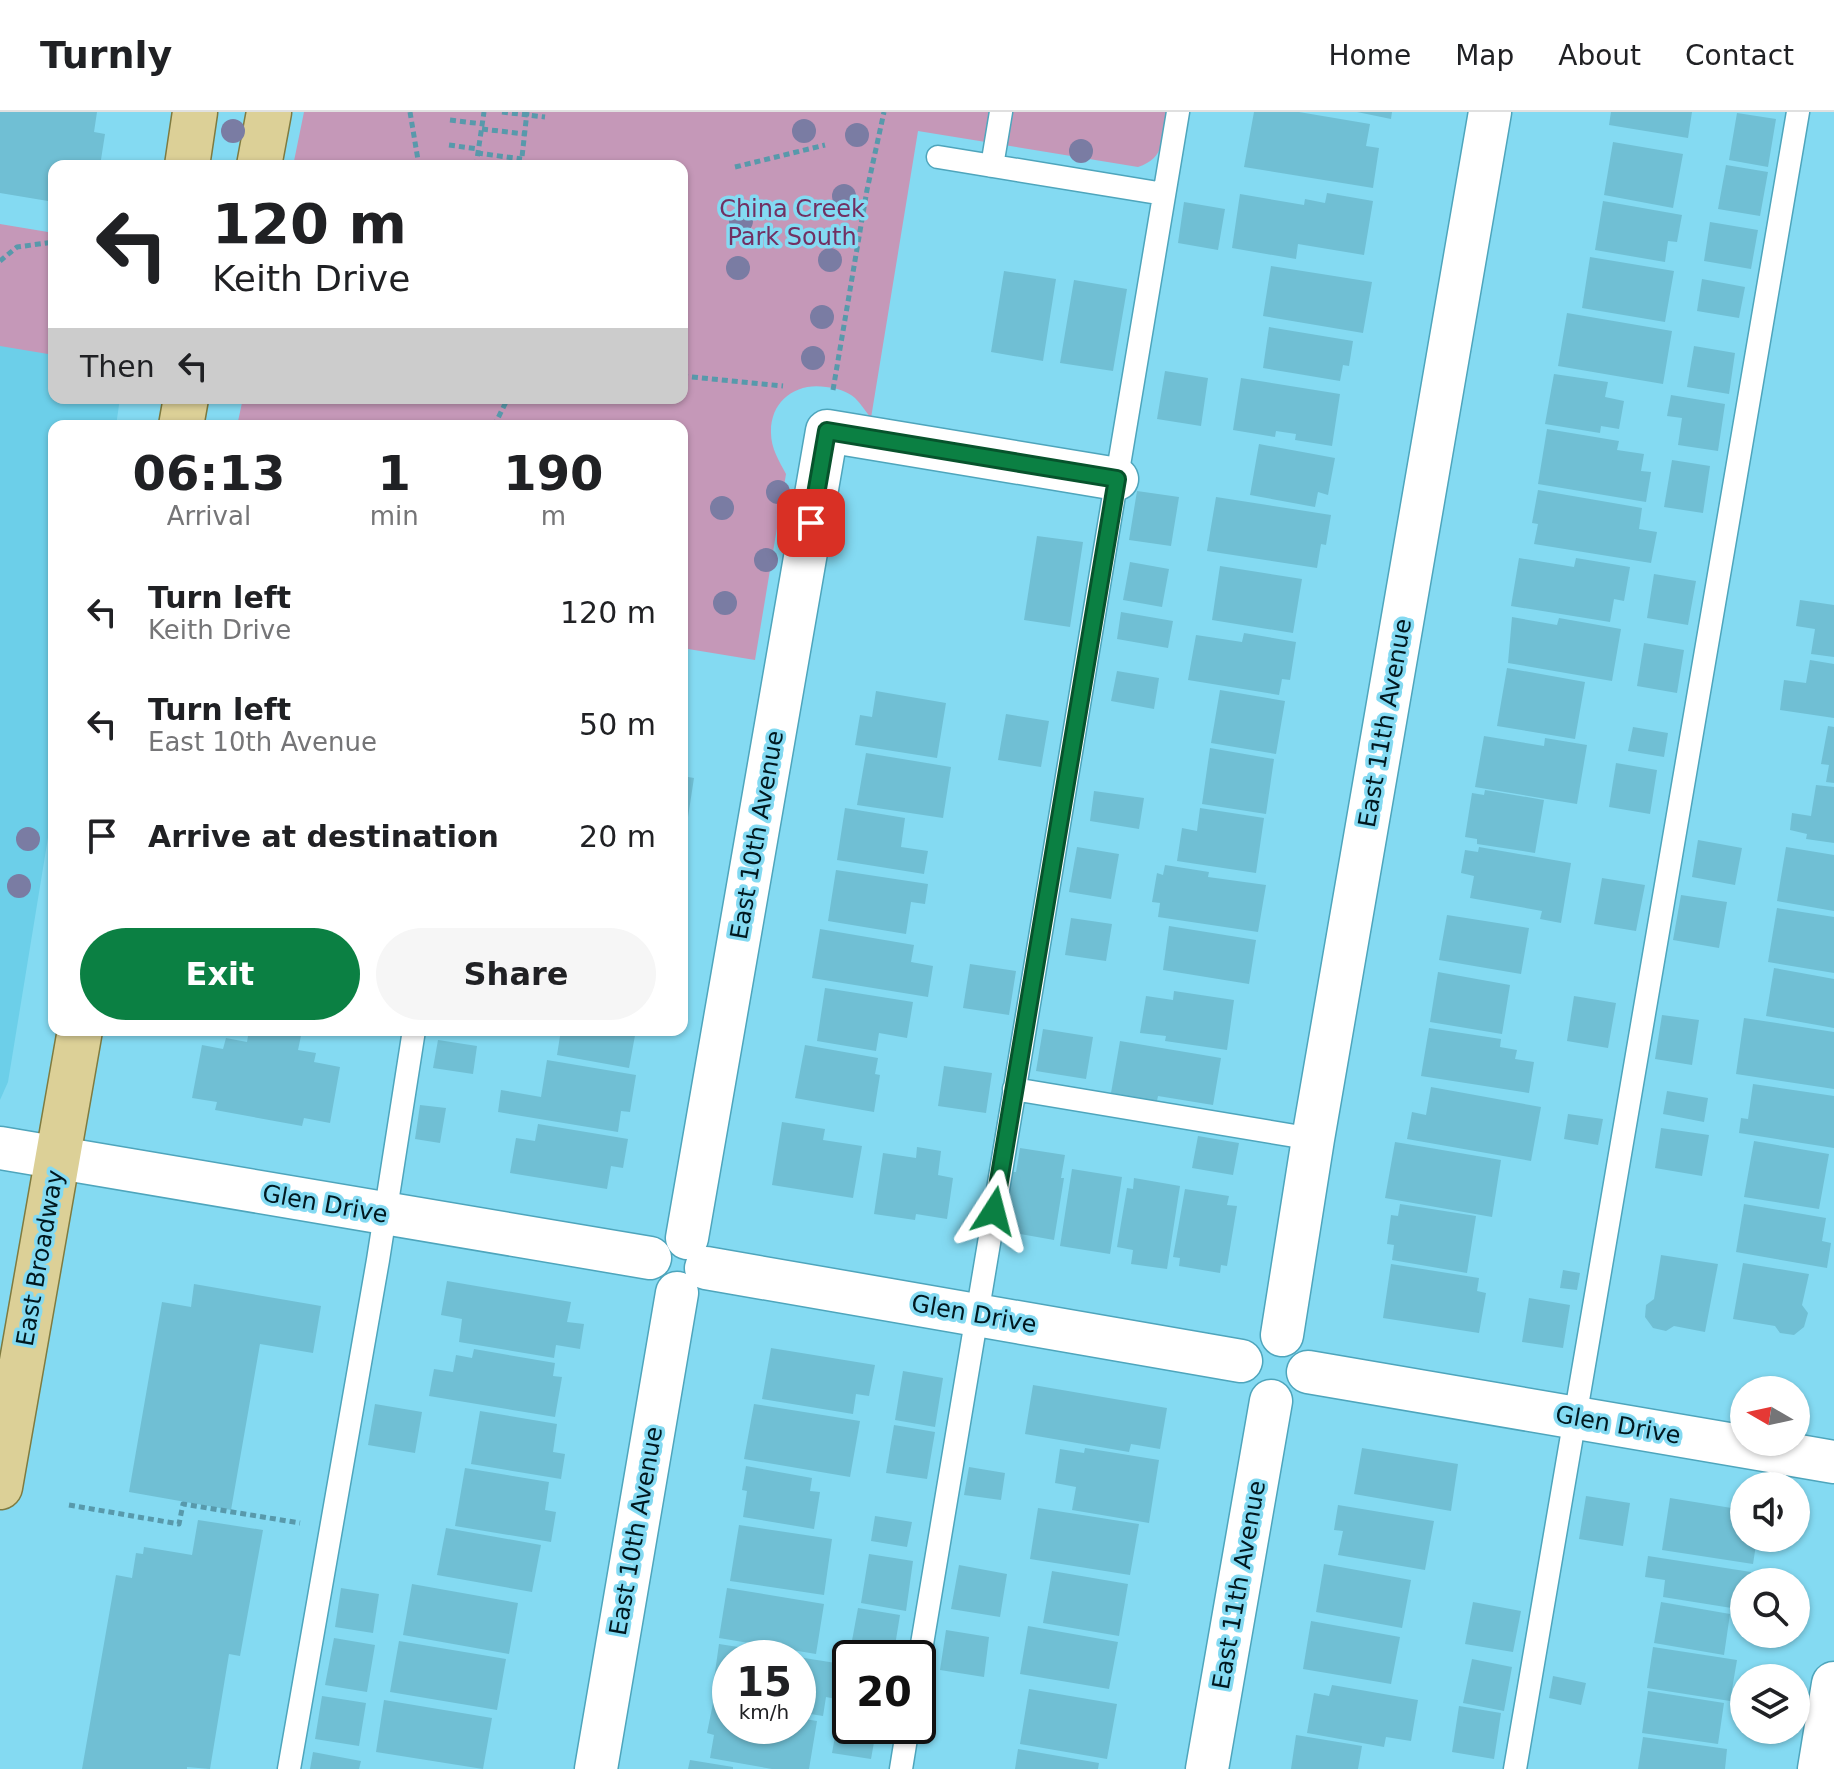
<!DOCTYPE html>
<html lang="en">
<head>
<meta charset="utf-8">
<style>
  :root { --surface:#fff; --page:#f6f6f6; --text:#202124; --muted:#757577; --line:#e0e0e0; --accent:#0b8043 }
  body { margin:0; font-family:"DejaVu Sans",sans-serif; background:var(--page); color:var(--text); height:100vh; display:flex; flex-direction:column; font-size:30px; white-space:nowrap }
  * { box-sizing:border-box; margin:0 }
  p { font-size:26px; color:var(--muted) }
  .icon { flex:none; width:44px; height:44px; fill:none; stroke:currentColor; stroke-width:2; stroke-linecap:round; stroke-linejoin:round }
  .map { position:relative; flex:1; overflow:hidden }
  .sheet { position:absolute; left:48px; top:308px; width:640px; height:616px; display:flex; flex-direction:column; background:var(--surface); border-radius:16px; box-shadow:0 2px 6px #0004 }
  .sheet>* { flex:none }
  .guide { position:absolute; left:48px; top:48px; width:640px; height:244px; border-radius:16px; box-shadow:0 2px 6px #0004; background:#fff; color:var(--text); overflow:hidden }
  .needle { width:52px; rotate:279deg }
  .fabs { position:absolute; left:1730px; top:1264px; display:grid; gap:16px }
  .fabs a { display:grid; place-items:center; width:80px; height:80px; border-radius:50%; background:var(--surface); box-shadow:0 2px 6px #0004; font-size:40px }
  .speed { position:absolute; left:712px; top:1528px; display:flex; gap:16px; font-size:40px; font-weight:700; text-align:center }
  .speed>* { display:grid; place-content:center; width:104px; height:104px; border-radius:50%; background:var(--surface); box-shadow:0 2px 6px #0004; line-height:1 }
  .speed small { font-size:20px; font-weight:400 }
  .speed .limit { border:4px solid #111; border-radius:12px; background:#fff; color:#111 }
  .pin { position:absolute; display:grid; place-items:center; width:68px; height:68px; color:#fff; margin:-34px; border-radius:16px; box-shadow:0 4px 12px #0006 }
  .me { position:absolute; width:88px; margin:-44px; rotate:9deg; stroke-linejoin:round; filter:drop-shadow(0 0 6px #0008) }
  .turn { display:flex; align-items:center; gap:28px; height:168px; padding:0 32px; font-size:36px }
  .turn .icon { width:104px; height:104px; stroke-width:2.5 }
  .turn b { display:block; font-size:56px; line-height:68px }
  .then { display:flex; align-items:center; height:76px; padding:0 32px; background:#0003; gap:16px; font-size:30px }
  .eta { display:flex; justify-content:space-evenly; align-items:center; height:136px; text-align:center }
  .eta b { font-size:48px; font-weight:700; line-height:56px }
  .action { display:flex; gap:16px; margin-top:auto; padding:16px 32px }
  .action a { flex:1; height:92px; border-radius:48px; background:var(--accent); color:#fff; font-size:32px; font-weight:700; line-height:92px; text-align:center }
  .action a+a { background:var(--page); color:var(--text) }
  ul { padding:0; list-style:none }
  li { display:flex; align-items:center; gap:24px; height:112px; padding:0 32px }
  li div { flex:1 }
  li b { display:block; font-size:30px }
  li em { font-style:normal }
  header { display:flex; align-items:center; gap:48px; box-sizing:border-box; height:112px; padding:0 40px; background:var(--surface); border-bottom:2px solid var(--line) }
  header strong { font-size:38px }
  nav { display:flex; gap:44px; margin-inline-start:auto; font-size:28px }
  .map>svg:first-child { display:block }
  .built { fill:#6ccfe9 }
  .green { fill:#c598b8 }
  .building { fill:#70bfd4 }
  .lines { fill:none; stroke-linecap:round; stroke-linejoin:round }
  .service-casing { stroke:#4ea5bc; stroke-width:25 }
  .minor-casing { stroke:#4ea5bc; stroke-width:45 }
  .tertiary-casing { stroke:#4ea5bc; stroke-width:47 }
  .primary-casing { stroke:#7f7b40; stroke-width:47 }
  .path { stroke:#5899ab; stroke-width:5; stroke-dasharray:6 4; stroke-linecap:butt }
  .service { stroke:#fff; stroke-width:22 }
  .minor { stroke:#fff; stroke-width:42 }
  .tertiary { stroke:#fff; stroke-width:44 }
  .primary { stroke:#dcd097; stroke-width:44 }
  .tree { fill:#7a7ca3 }
  .route-casing { stroke:#07532c; stroke-width:20 }
  .route { stroke:#0b8043; stroke-width:14 }
  .labels { text-anchor:middle; stroke-width:7; stroke-linejoin:round; paint-order:stroke }
  .park-label { font-size:24px; fill:#723062; stroke:#84daf2 }
  .street-label { font-size:24px; fill:#00181f; stroke:#84daf2 }
</style>
</head>
<body>
<header>
<strong>Turnly</strong>
<nav><a>Home</a><a>Map</a><a>About</a><a>Contact</a></nav>
</header>
<div class="map">
<svg width="1834" height="1657" viewBox="0 0 1834 1657">
  <rect width="100%" height="100%" fill="#84daf2"/>
  <path class="built" d="M0,160L54,169V286H120L116,314H54V689L8,970L0,988Z"/>
  <path class="green" d="M304,0H1166C1162,26 1166,46 1138,55L918,19L871,306C866,300 861,292 855,286C847,279 836,276 826,275C796,270 770,289 771,321C771,336 779,349 786,362L755,548L682,536V314H237L243,286H682V54H293Z
    M0,112L54,121V243L0,234Z"/>
  <path class="building" d="M0,0H97L94,20L105,22L100,54H54V90L0,81Z
    M1254,0H1299L1370,12L1366,34L1379,36L1373,76L1244,55Z
    M1357,0H1392L1391,7Z
    M1611,0H1692L1688,26L1609,13Z
    M1737,1L1776,7L1768,55L1729,48Z
    M1613,30L1683,42L1673,96L1604,83Z
    M1726,53L1768,60L1760,104L1718,97Z
    M1327,81L1373,89L1364,143L1298,132L1296,147L1232,136L1240,82L1304,93L1305,87L1325,91Z
    M1603,89L1682,103L1677,130L1668,129L1665,150L1595,138Z
    M1184,90L1225,97L1218,138L1178,131Z
    M1710,110L1758,118L1751,157L1704,149Z
    M1590,145L1674,159L1665,210L1582,196Z
    M1271,154L1372,170L1363,221L1263,204Z
    M1004,159L1056,167L1043,249L991,240Z
    M1702,167L1745,175L1739,206L1697,199Z
    M1074,168L1127,177L1113,259L1060,251Z
    M1567,201L1672,219L1663,272L1558,254Z
    M1269,215L1353,229L1349,254L1343,253L1340,269L1263,256Z
    M1694,234L1735,241L1729,282L1687,275Z
    M1165,259L1208,266L1201,314L1157,307Z
    M1554,262L1608,270L1605,285L1624,289L1619,317L1601,314L1600,321L1545,312Z
    M1241,266L1340,282L1332,334L1295,328L1296,322L1276,319L1275,325L1233,318Z
    M1671,283L1725,292L1718,339L1678,333L1682,306L1667,304Z
    M1547,317L1619,329L1617,338L1644,342L1641,359L1651,360L1646,390L1538,372Z
    M1259,332L1335,346L1328,383L1318,380L1315,395L1250,383Z
    M1672,348L1710,354L1703,401L1664,395Z
    M1538,378L1642,396L1639,417L1657,420L1651,451L1534,432L1538,412L1532,411Z
    M1137,379L1179,385L1171,434L1129,428Z
    M1216,385L1331,403L1326,433L1321,432L1317,456L1207,439Z
    M1037,424L1083,430L1070,515L1024,508Z
    M1519,446L1574,455L1576,446L1630,455L1624,489L1614,487L1610,510L1511,494Z
    M1130,450L1169,457L1162,495L1123,488Z
    M1220,454L1302,467L1293,521L1212,508Z
    M1654,462L1696,469L1688,513L1647,506Z
    M1800,488L1834,493V545L1811,542L1815,517L1796,514Z
    M1121,500L1173,509L1168,536L1117,527Z
    M1512,505L1557,513L1559,506L1621,517L1612,569L1508,551Z
    M1244,521L1296,530L1290,568L1282,567L1279,583L1188,568L1196,523L1242,530Z
    M1644,531L1684,538L1677,581L1637,574Z
    M1810,548L1834,552V606L1780,598L1784,568L1806,571Z
    M1507,556L1585,570L1575,627L1497,614Z
    M1117,559L1159,566L1154,597L1111,589Z
    M1220,578L1285,589L1276,642L1211,631Z
    M876,579L946,591L937,646L855,633L860,603L872,605Z
    M1006,602L1049,609L1041,655L998,648Z
    M1828,614L1834,615V671L1826,670L1829,653L1821,652Z
    M1633,615L1668,621L1664,645L1628,639Z
    M1484,624L1544,634L1545,626L1587,633L1577,692L1475,675Z
    M1210,636L1274,647L1266,702L1202,692Z
    M866,641L951,655L943,706L857,693Z
    M1616,651L1657,658L1650,702L1609,695Z
    M682,664L694,666L686,718L682,717Z
    M1816,673L1834,675V731L1806,727L1807,722L1790,718L1792,701L1811,704Z
    M1485,678L1544,688L1535,741L1477,732V727L1465,725L1472,681L1484,683Z
    M1094,679L1144,686L1139,717L1090,709Z
    M845,696L905,706L901,735L928,739L924,762L837,748Z
    M1200,696L1264,706L1256,761L1177,749L1182,716L1197,719Z
    M1698,728L1742,736L1735,773L1692,765Z
    M1077,735L1119,742L1111,787L1069,780Z
    M1479,735L1571,751L1561,811L1540,807L1542,799L1470,786L1474,764L1461,761L1465,738L1478,740Z
    M1786,735L1834,743V799L1777,789Z
    M1165,753L1209,760L1208,765L1266,773L1258,820L1158,805L1160,791L1152,790L1157,761L1163,763Z
    M836,758L928,772L925,792L911,790L906,822L828,809Z
    M1602,766L1645,773L1636,819L1594,812Z
    M1681,783L1727,790L1719,836L1673,828Z
    M1777,796L1834,805V861L1768,850Z
    M1447,803L1529,816L1521,862L1439,848Z
    M1071,806L1112,812L1106,849L1065,843Z
    M1169,814L1256,828L1249,872L1163,858Z
    M820,817L914,833L911,850L933,854L928,885L812,866Z
    M970,852L1016,859L1009,903L963,896Z
    M1774,856L1834,867V916L1766,904Z
    M1438,860L1510,873L1502,922L1430,910Z
    M825,876L913,890L907,926L879,921L876,939L817,929Z
    M1174,879L1234,888L1227,938L1165,929L1166,924L1140,921L1146,884L1173,888Z
    M1574,884L1616,891L1608,936L1567,929Z
    M1662,903L1699,908L1692,953L1655,947Z
    M1744,906L1834,920V977L1736,962Z
    M1429,916L1501,927L1500,935L1517,938L1515,947L1534,950L1529,981L1421,964Z
    M1043,917L1093,925L1086,967L1036,959Z
    M249,918L302,919L298,938L316,941L314,950L340,955L330,1011L304,1006L302,1014L215,998L217,990L192,986L202,933L223,937L226,926L247,930Z
    M561,918H636L629,956L557,943Z
    M438,928L477,934L473,962L433,956Z
    M1120,929L1221,946L1213,993L1158,984L1157,989L1111,981Z
    M805,933L878,946L875,962L880,963L874,1000L795,986Z
    M547,948L636,963L630,1000L621,999L618,1020L498,1000L501,978L541,985Z
    M944,954L992,961L986,1001L938,994Z
    M1753,972L1834,984V1036L1739,1021L1741,1006L1748,1007Z
    M1431,975L1541,995L1531,1049L1407,1027L1412,1000L1426,1003Z
    M1667,979L1708,986L1704,1010L1663,1002Z
    M420,993L446,996L440,1031L415,1027Z
    M1568,1002L1603,1007L1598,1033L1564,1027Z
    M782,1010L825,1017L823,1028L862,1034L853,1086L772,1073Z
    M538,1012L628,1027L623,1056L611,1054L607,1077L510,1061L516,1026L535,1029Z
    M1661,1016L1709,1023L1702,1064L1655,1056Z
    M1198,1024L1239,1031L1233,1063L1192,1056Z
    M1754,1029L1829,1042L1819,1097L1744,1085Z
    M1395,1030L1501,1048L1492,1105L1385,1086Z
    M917,1035L941,1039L938,1063L953,1066L947,1107L916,1102L915,1108L874,1102L883,1041L916,1046Z
    M1020,1036L1065,1043L1061,1066H1064L1054,1128L1003,1119L1013,1060H1016Z
    M1072,1057L1122,1065L1110,1142L1060,1134Z
    M1134,1066L1180,1074L1167,1157L1131,1152L1133,1138L1117,1135L1127,1076L1133,1077Z
    M1185,1077L1229,1084L1227,1093L1237,1094L1227,1154L1221,1153L1220,1161L1179,1154L1180,1146L1173,1145Z
    M1400,1092L1476,1104L1467,1161L1392,1148L1394,1133L1387,1132L1391,1103L1398,1104Z
    M1744,1092L1826,1106L1822,1129L1831,1131L1827,1156L1736,1140Z
    M1661,1143L1718,1152L1705,1220L1674,1214L1666,1219L1653,1216L1645,1205L1646,1193L1654,1187Z
    M1743,1151L1809,1162L1802,1193L1808,1201L1804,1215L1794,1223L1780,1221L1775,1214L1733,1207Z
    M1391,1152L1479,1166L1477,1179L1486,1181L1479,1221L1383,1206Z
    M1563,1158L1580,1161L1577,1178L1560,1176Z
    M447,1169L571,1190L567,1210L584,1212L580,1237L556,1233L554,1246L459,1230L462,1207L441,1203Z
    M194,1172L321,1194L313,1241L260,1232L231,1398L129,1380L162,1190L191,1195Z
    M1529,1186L1570,1193L1563,1236L1522,1230Z
    M771,1236L875,1253L869,1284L856,1282L853,1302L762,1287Z
    M474,1237L555,1251L553,1264L562,1265L555,1305L429,1284L434,1257L453,1260L456,1243L472,1246Z
    M903,1259L943,1266L935,1315L895,1308Z
    M1033,1273L1167,1296L1160,1337L1131,1332L1129,1340L1025,1322Z
    M375,1292L422,1300L415,1341L368,1333Z
    M754,1292L860,1309L850,1365L744,1347Z
    M480,1299L557,1312L553,1340L565,1342L561,1367L471,1352Z
    M894,1313L935,1320L927,1367L886,1361Z
    M1085,1336L1159,1348L1149,1411L1072,1398L1076,1375L1055,1371L1060,1337L1084,1341Z
    M1362,1336L1458,1352L1451,1399L1354,1382Z
    M746,1354L812,1366L810,1379L820,1380L814,1417L743,1405L747,1379L742,1378Z
    M969,1355L1005,1361L1001,1388L964,1383Z
    M465,1356L549,1370L545,1398L556,1400L551,1430L455,1414Z
    M1586,1384L1630,1391L1623,1434L1579,1427Z
    M1670,1386L1744,1398V1426H1757L1753,1452L1662,1438Z
    M1338,1393L1434,1409L1425,1458L1338,1443L1343,1419L1334,1418Z
    M1038,1396L1139,1412L1130,1463L1030,1447Z
    M875,1404L912,1410L907,1435L871,1429Z
    M198,1408L263,1418L240,1544L229,1542L210,1657L187,1655V1657H82L116,1463L132,1466L136,1441L143,1442L144,1435L192,1443Z
    M739,1413L832,1427L824,1483L730,1469Z
    M446,1416L541,1433L532,1480L437,1463Z
    M869,1442L913,1449L906,1499L861,1491Z
    M1648,1444L1751,1460L1750,1470H1744V1498L1663,1485L1665,1468L1645,1465Z
    M1324,1452L1411,1468L1402,1516L1316,1500Z
    M959,1453L1007,1462L1000,1505L951,1497Z
    M1052,1459L1128,1472L1119,1524L1043,1511Z
    M412,1472L518,1491L509,1542L403,1523Z
    M341,1476L379,1482L373,1521L335,1515Z
    M727,1476L824,1492L816,1542L719,1526Z
    M1473,1490L1521,1499L1513,1540L1465,1532Z
    M1661,1490L1730,1502L1724,1543L1654,1531Z
    M858,1496L900,1503L893,1546L849,1545Z
    M1311,1509L1400,1525L1391,1572L1303,1557Z
    M1028,1514L1118,1530L1109,1577L1020,1562Z
    M946,1518L989,1525L984,1565L940,1558Z
    M334,1526L375,1533L367,1580L325,1573Z
    M399,1529L506,1547L497,1598L390,1580Z
    M719,1532L795,1544V1546H730V1589L717,1587L719,1568L714,1567Z
    M1653,1535L1737,1548L1730,1589L1647,1576Z
    M798,1545L842,1552L836,1587L826,1585L823,1604L798,1600Z
    M1472,1547L1512,1555L1504,1599L1463,1591Z
    M1553,1564L1586,1571L1581,1593L1549,1586Z
    M1332,1573L1418,1588L1411,1629L1386,1625L1384,1635L1307,1621L1314,1581L1329,1584Z
    M1029,1577L1117,1592L1107,1647L1020,1632Z
    M1648,1579L1724,1591L1718,1632L1642,1621Z
    M322,1584L366,1591L359,1634L315,1627Z
    M384,1588L492,1606L483,1657L376,1640Z
    M713,1591L730,1594V1614H798V1606L817,1609L809,1657H772L710,1646L714,1623L707,1621Z
    M1459,1594L1501,1601L1494,1647L1452,1640Z
    M837,1613L876,1619L871,1647L832,1641Z
    M1296,1623L1362,1634L1358,1657H1291Z
    M1643,1625L1727,1637L1725,1657H1638Z
    M1018,1637L1099,1651L1098,1657H1015Z
    M313,1640L361,1649L359,1657H310Z
    M690,1648L733,1655V1657H688Z"/>
  <g class="lines">
    <defs>
      <path id="service" d="M938,45L1164,82
        M992,54L1001,0
        M1014,977L1313,1027
        M918,1556L1178,0
        M289,1657L378,1148L414,918
        M901,1657L908,1614
        M1515,1657L1798,0"/>
      <path id="minor" d="M0,1036L650,1146
        M687,1126L827,319L1117,367
        M706,1156L1241,1249
        M1282,1223L1313,1027L1490,0
        M1308,1260L1834,1350
        M596,1657L677,1181
        M1207,1657L1271,1289"/>
      <path id="tertiary" d="M1820,1657L1834,1572"/>
      <path id="primary" d="M187,54L195,0
        M259,54L269,0
        M181,314L186,286
        M0,1375L80,918"/>
    </defs>
    <use href="#service" class="service-casing"/>
    <use href="#minor" class="minor-casing"/>
    <use href="#tertiary" class="tertiary-casing"/>
    <use href="#primary" class="primary-casing"/>
    <path class="path" d="M410,0L419,54
      M502,0L545,5
      M450,8L483,12
      M482,17L525,22
      M449,33L478,37
      M477,41L522,47
      M476,54L484,0
      M521,54L527,0
      M735,55L825,33
      M0,149L17,135L54,130
      M682,264L783,274
      M833,278L867,78L884,0
      M494,314L508,286
      M69,1393L179,1412L183,1392L300,1411"/>
    <use href="#service" class="service"/>
    <use href="#minor" class="minor"/>
    <use href="#tertiary" class="tertiary"/>
    <use href="#primary" class="primary"/>
  </g>
  <g class="tree">
    <circle cx="233" cy="19" r="12"/>
    <circle cx="804" cy="19" r="12"/>
    <circle cx="857" cy="23" r="12"/>
    <circle cx="1081" cy="39" r="12"/>
    <circle cx="844" cy="84" r="12"/>
    <circle cx="741" cy="109" r="12"/>
    <circle cx="830" cy="148" r="12"/>
    <circle cx="738" cy="156" r="12"/>
    <circle cx="822" cy="205" r="12"/>
    <circle cx="813" cy="246" r="12"/>
    <circle cx="778" cy="380" r="12"/>
    <circle cx="722" cy="396" r="12"/>
    <circle cx="766" cy="448" r="12"/>
    <circle cx="725" cy="491" r="12"/>
    <circle cx="28" cy="727" r="12"/>
    <circle cx="19" cy="774" r="12"/>
  </g>
  <g class="lines">
    <defs>
      <path id="route" d="M811,411L827,319L1117,367L994,1099"/>
    </defs>
    <use href="#route" class="route-casing"/>
    <use href="#route" class="route"/>
  </g>
  <g class="labels">
    <g class="park-label">
      <text x="792" y="105">China Creek<tspan x="792" dy="28">Park South</tspan></text>
    </g>
    <g class="street-label">
      <text transform="translate(1385 611) rotate(-80)" y="8">East 11th Avenue</text>
      <text transform="translate(757 723) rotate(-80)" y="8">East 10th Avenue</text>
      <text transform="translate(325 1092) rotate(10)" y="8">Glen Drive</text>
      <text transform="translate(40 1146) rotate(-80)" y="8">East Broadway</text>
      <text transform="translate(974 1202) rotate(10)" y="8">Glen Drive</text>
      <text transform="translate(1618 1313) rotate(10)" y="8">Glen Drive</text>
      <text transform="translate(636 1419) rotate(-80)" y="8">East 10th Avenue</text>
      <text transform="translate(1239 1473) rotate(-80)" y="8">East 11th Avenue</text>
    </g>
  </g>
</svg>
<div class="fabs">
<a><svg class="needle" viewBox="-14 -14 28 28"><path d="M0-13l5 13h-10z" fill="#e53935"/><path d="M0 13l5-13h-10z" fill="#757577"/></svg></a>
<a><svg class="icon" aria-label="sound" viewBox="0 0 24 24"><path d="M4 9h4l5-4v14l-5-4H4zM17 9q2 3 0 6"/></svg></a>
<a><svg class="icon" aria-label="search" viewBox="0 0 24 24"><circle cx="10" cy="10" r="6"/><path d="M15 15l6 6"/></svg></a>
<a><svg class="icon" aria-label="layers" viewBox="0 0 24 24"><path d="M12 4l9 5-9 5-9-5zM3 14l9 5 9-5"/></svg></a>
</div>
<div class="speed"><div>15<small>km/h</small></div><div class="limit">20</div></div>
<div class="pin" style="left:811px;top:411px;background:#d93025"><svg class="icon" aria-label="arrive" viewBox="0 0 24 24"><path d="M6 21V4h12l-3 4 3 4H6"/></svg></div>
<svg class="me" style="left:994px;top:1099px" viewBox="-20 -20 40 40"><path d="M0-17L14 15 0 8-14 15z" fill="#0b8043" stroke="#fff" stroke-width="4"/></svg>
<div class="guide">
<div class="turn"><svg class="icon" aria-label="left" viewBox="0 0 24 24"><path d="M17 20v-9H6M10 6l-5 5 5 5"/></svg><div><b>120 m</b>Keith Drive</div></div>
<div class="then">Then<svg class="icon" aria-label="left" viewBox="0 0 24 24"><path d="M17 20v-9H6M10 6l-5 5 5 5"/></svg></div>
</div>
<section class="sheet">
<div class="eta">
<div><b>06:13</b><p>Arrival</p></div>
<div><b>1</b><p>min</p></div>
<div><b>190</b><p>m</p></div>
</div>
<ul>
<li><svg class="icon" aria-label="left" viewBox="0 0 24 24"><path d="M17 20v-9H6M10 6l-5 5 5 5"/></svg><div><b>Turn left</b><p>Keith Drive</p></div><em>120 m</em></li>
<li><svg class="icon" aria-label="left" viewBox="0 0 24 24"><path d="M17 20v-9H6M10 6l-5 5 5 5"/></svg><div><b>Turn left</b><p>East 10th Avenue</p></div><em>50 m</em></li>
<li><svg class="icon" aria-label="arrive" viewBox="0 0 24 24"><path d="M6 21V4h12l-3 4 3 4H6"/></svg><div><b>Arrive at destination</b></div><em>20 m</em></li>
</ul>
<div class="action"><a>Exit</a><a>Share</a></div>
</section>
</div>
</body>
</html>
